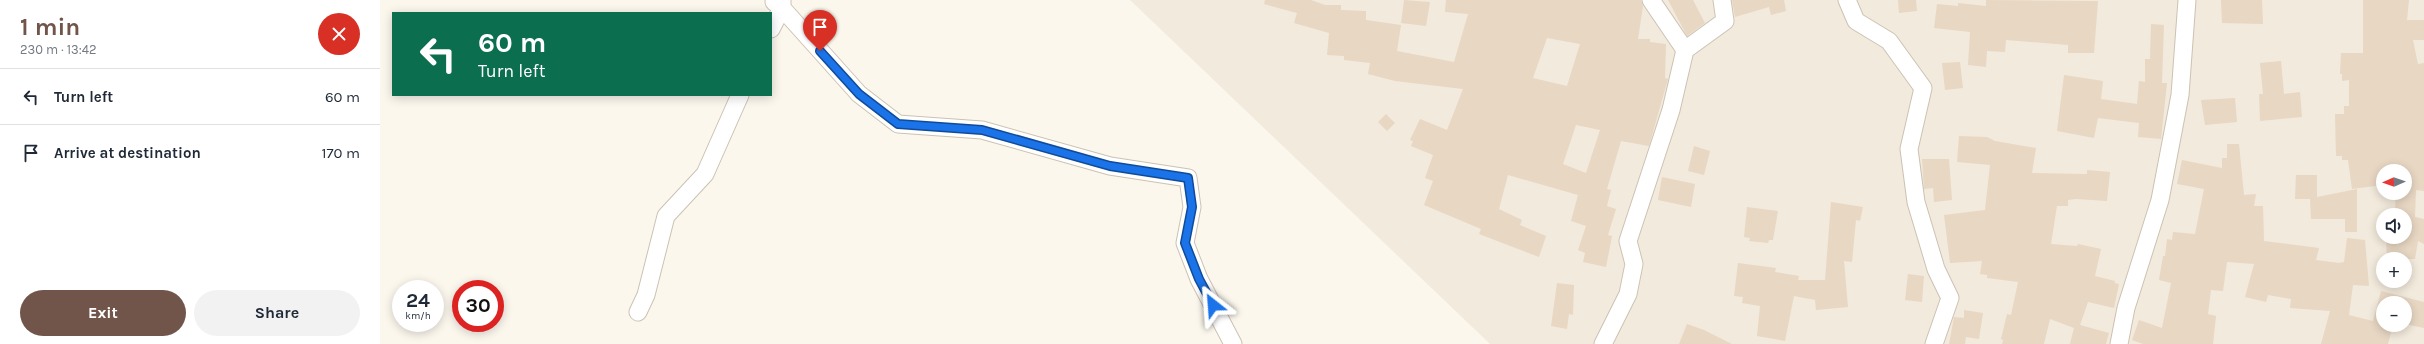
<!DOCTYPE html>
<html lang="en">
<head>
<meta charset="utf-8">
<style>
  :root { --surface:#fff; --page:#f2f2f3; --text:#1f2937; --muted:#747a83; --line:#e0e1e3; --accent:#71554a }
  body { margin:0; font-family:Karla,sans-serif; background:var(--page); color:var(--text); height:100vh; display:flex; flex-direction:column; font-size:15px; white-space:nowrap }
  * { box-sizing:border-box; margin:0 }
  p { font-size:13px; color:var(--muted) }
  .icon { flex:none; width:22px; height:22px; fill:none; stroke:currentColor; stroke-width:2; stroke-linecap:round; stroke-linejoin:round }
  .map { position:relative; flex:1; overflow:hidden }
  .side { display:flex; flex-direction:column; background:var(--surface); width:380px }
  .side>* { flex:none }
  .hud { position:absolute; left:12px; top:12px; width:380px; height:84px; border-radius:0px; box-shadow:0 2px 10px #0003; background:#0b6e4f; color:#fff; overflow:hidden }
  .needle { width:26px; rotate:268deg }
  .controls { position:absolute; left:1996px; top:164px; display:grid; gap:8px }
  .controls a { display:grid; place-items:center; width:36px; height:36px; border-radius:50%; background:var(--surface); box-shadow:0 2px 10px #0003; font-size:20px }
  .speed { position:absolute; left:12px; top:280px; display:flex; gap:8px; font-size:20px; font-weight:700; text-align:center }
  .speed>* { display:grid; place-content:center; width:52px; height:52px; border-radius:50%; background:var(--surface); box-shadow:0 2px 10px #0003; line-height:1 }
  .speed small { font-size:10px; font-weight:400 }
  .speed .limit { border:6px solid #d22; background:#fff; color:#111 }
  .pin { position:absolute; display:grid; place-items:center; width:34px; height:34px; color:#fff; margin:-41px -17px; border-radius:50% 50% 50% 0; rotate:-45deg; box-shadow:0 0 4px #0007 }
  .pin .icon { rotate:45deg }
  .me { position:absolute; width:44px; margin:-22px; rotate:332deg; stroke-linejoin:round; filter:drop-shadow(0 0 3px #0008) }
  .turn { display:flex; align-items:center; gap:14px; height:84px; padding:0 20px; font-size:18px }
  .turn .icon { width:52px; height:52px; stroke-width:2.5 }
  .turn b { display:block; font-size:28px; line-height:34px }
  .round { display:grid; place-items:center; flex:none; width:42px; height:42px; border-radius:21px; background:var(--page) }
  .head { display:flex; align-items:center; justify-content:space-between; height:68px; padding:0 20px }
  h1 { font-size:24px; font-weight:700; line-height:30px; color:var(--accent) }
  .action { display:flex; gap:8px; margin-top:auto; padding:8px 20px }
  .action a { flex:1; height:46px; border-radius:24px; background:var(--accent); color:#fff; font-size:16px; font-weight:700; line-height:46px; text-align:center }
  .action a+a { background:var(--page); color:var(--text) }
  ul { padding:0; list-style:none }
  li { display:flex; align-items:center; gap:12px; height:56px; padding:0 20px; border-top:1px solid var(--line) }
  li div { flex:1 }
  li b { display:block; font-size:15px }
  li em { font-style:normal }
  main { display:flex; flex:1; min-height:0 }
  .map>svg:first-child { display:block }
  .residential { fill:#f2eadc; fill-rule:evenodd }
  .building { fill:#e8d7c3; fill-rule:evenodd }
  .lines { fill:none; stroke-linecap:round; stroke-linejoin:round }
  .street-casing { stroke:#ccc2b3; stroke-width:19 }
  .street { stroke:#fff; stroke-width:17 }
  .route-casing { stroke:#114b97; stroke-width:10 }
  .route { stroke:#1a73e8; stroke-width:7 }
</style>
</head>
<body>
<main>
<section class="side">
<div class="head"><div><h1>1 min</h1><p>230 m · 13:42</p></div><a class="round" style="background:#d93025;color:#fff"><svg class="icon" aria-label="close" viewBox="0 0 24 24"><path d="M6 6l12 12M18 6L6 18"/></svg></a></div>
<ul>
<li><svg class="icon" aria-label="left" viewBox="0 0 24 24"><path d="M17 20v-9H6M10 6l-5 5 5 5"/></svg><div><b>Turn left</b></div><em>60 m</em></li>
<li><svg class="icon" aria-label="arrive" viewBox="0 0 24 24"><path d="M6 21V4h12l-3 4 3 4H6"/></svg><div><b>Arrive at destination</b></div><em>170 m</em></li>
</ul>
<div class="action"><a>Exit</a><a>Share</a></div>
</section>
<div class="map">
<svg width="2044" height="344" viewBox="0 0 2044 344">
  <rect width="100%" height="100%" fill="#fbf7ed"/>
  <path class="residential" d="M750,0H2044V344H1110ZM2003,171H2025V193H2003ZM2003,215H2025V237H2003ZM2003,259H2025V281H2003ZM2003,303H2025V325H2003Z"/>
  <path class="building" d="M885,0H931L945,5H961V10L986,11V20L1021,25L1017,51L1074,62L1088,14L1065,12L1066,0H1261L1263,6L1258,39H1270V42L1286,44L1285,78L1288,79L1269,146L1241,141L1227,189L1231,190L1227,206L1236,209L1228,235L1232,236L1226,267L1203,262L1205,253L1198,250L1206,226L1191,221L1198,195L1128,175L1119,209L1142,220L1140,225L1166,236L1159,257L1099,234L1101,229L1044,205L1053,181L1045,178L1053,155L1031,146L1033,141L1030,140L1040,119L1067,130L1083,89L1015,81L988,74L990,63L964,60V56L947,55L949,33L914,23L917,13L884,4ZM1167,38L1200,44L1187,86L1153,78ZM1196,125L1220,130L1206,173L1183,164Z
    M1024,0L1050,2L1046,26L1021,23Z
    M1288,0H1313L1325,23L1307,36Z
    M1352,0H1404L1406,11L1391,15L1389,7L1355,17Z
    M1518,0H1536L1537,11L1519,13Z
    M1606,0L1718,1L1714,53H1688V45L1626,40L1625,52L1607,51L1606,67L1588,65L1590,32L1554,28L1557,4L1578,6V3L1606,6Z
    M1841,0H1882L1883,24L1842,23Z
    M1983,0H2029L2027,20H2044V40H2033L2038,64L2044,63V191L2036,190L2035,217L2044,219V244L2038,241L2035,259H2007L2006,237H2025V215H2005V211L2015,210L2016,193H2025V171H2003V185L1972,189L1968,160H1962V156H1956L1955,114H1964V106H1969V80L1962,81V74H1960L1961,53H1983Z
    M1771,24L1784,25L1782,83H1787L1781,139L1758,137L1759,123L1718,118L1714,138L1677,131L1684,75L1723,81L1721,99L1757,104L1759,81L1765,82V59H1770Z
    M1901,61L1904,94L1920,92L1922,117L1880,121L1879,94H1883L1880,63Z
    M1580,62L1583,88L1565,90L1562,63Z
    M1855,98L1857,122L1825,125L1821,100Z
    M1006,114L1015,123L1007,131L998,122Z
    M1579,136L1607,137L1615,141L1656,148L1652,173L1707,174V170L1730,172L1727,201L1696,199L1688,200V206H1677L1671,244L1697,246L1698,244L1721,249L1715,276L1735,281V283L1739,284L1734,308L1708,302L1700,325L1729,333L1726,344H1690L1694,328L1670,319L1664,344H1622L1623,340L1621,339L1627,314L1631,315L1638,282L1607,278V275L1600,274L1602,261L1570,263L1564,215L1605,210L1610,165L1577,162Z
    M1847,144H1859L1864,195L1876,194L1874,206H1883L1884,241L1939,248L1936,260L1959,263L1964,262L1967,238L1985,240L1989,286L1973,285L1969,315L1993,321L2001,291L2044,302V328L2025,324V303H2003V325H2013L2008,344H1941L1950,311L1910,308L1911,299L1888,295L1886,302L1865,297L1874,264L1847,262L1843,291L1831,290L1828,314L1836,316L1833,344H1763L1752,340L1759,320L1782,328L1791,283L1779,280L1783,256H1785L1787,239L1792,240L1793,232L1815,234L1824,189L1797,184L1802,160L1842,168V158H1847Z
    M1314,146L1330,151L1324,175L1308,171Z
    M1542,159H1569L1572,200L1554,202L1553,188L1544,189Z
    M1916,175H1937V197L1977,189V232H1965V219H1931L1930,199H1915Z
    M1282,177L1315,184L1311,207L1278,200Z
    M1451,202L1483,207L1480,221L1476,220L1472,262L1464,261L1468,307L1436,310L1435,300L1414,296L1405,341L1377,336L1380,306L1362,303L1363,297L1354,296L1358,263L1396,268L1395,272L1419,276L1418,280H1445Z
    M1367,207L1398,211L1393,240H1389L1388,243L1369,241L1370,238L1364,237Z
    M1528,274L1544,276L1542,302L1525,300Z
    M1177,283L1194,285L1193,315L1189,314L1187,329L1171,326Z
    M1584,310L1603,313L1599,339L1586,337L1585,344H1569L1574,317L1584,318Z
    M1307,324L1324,330L1352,344H1299Z"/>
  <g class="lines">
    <defs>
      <path id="street" d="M402,0V8L479,94L518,124L602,130L730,166L808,178L812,207L805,243L819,279L853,344
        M1271,0L1305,50L1345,21L1342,0
        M1467,0L1476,21L1509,41L1543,88L1529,149L1536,202L1556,269L1570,298L1554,344
        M391,29L402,8L394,2
        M258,312L266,295L286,216L325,174L360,95
        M1223,344L1248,294L1254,264L1248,241L1291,110L1305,50
        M1739,344L1746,308L1780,200L1800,95L1807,0"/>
    </defs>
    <use href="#street" class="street-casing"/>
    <use href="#street" class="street"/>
  </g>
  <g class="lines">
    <defs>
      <path id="route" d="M440,51L479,94L518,124L602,130L730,166L808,178L812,207L805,243L819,279L833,305"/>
    </defs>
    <use href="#route" class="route-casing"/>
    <use href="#route" class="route"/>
  </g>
</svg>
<div class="controls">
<a><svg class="needle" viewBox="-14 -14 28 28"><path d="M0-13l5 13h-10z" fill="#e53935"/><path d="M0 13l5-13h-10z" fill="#747a83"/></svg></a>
<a><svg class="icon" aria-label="sound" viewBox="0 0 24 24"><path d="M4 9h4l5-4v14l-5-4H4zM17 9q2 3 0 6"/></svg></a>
<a>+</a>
<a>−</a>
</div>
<div class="speed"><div>24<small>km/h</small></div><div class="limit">30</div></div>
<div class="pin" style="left:440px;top:51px;background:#d93025"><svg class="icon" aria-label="arrive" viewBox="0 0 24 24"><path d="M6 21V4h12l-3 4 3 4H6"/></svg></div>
<svg class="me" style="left:833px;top:305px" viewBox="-20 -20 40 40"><path d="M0-17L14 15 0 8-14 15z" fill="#1a73e8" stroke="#fff" stroke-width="4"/></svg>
<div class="hud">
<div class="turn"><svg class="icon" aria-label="left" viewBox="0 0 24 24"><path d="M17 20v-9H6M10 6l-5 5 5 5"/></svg><div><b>60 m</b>Turn left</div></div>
</div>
</div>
</main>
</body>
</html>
